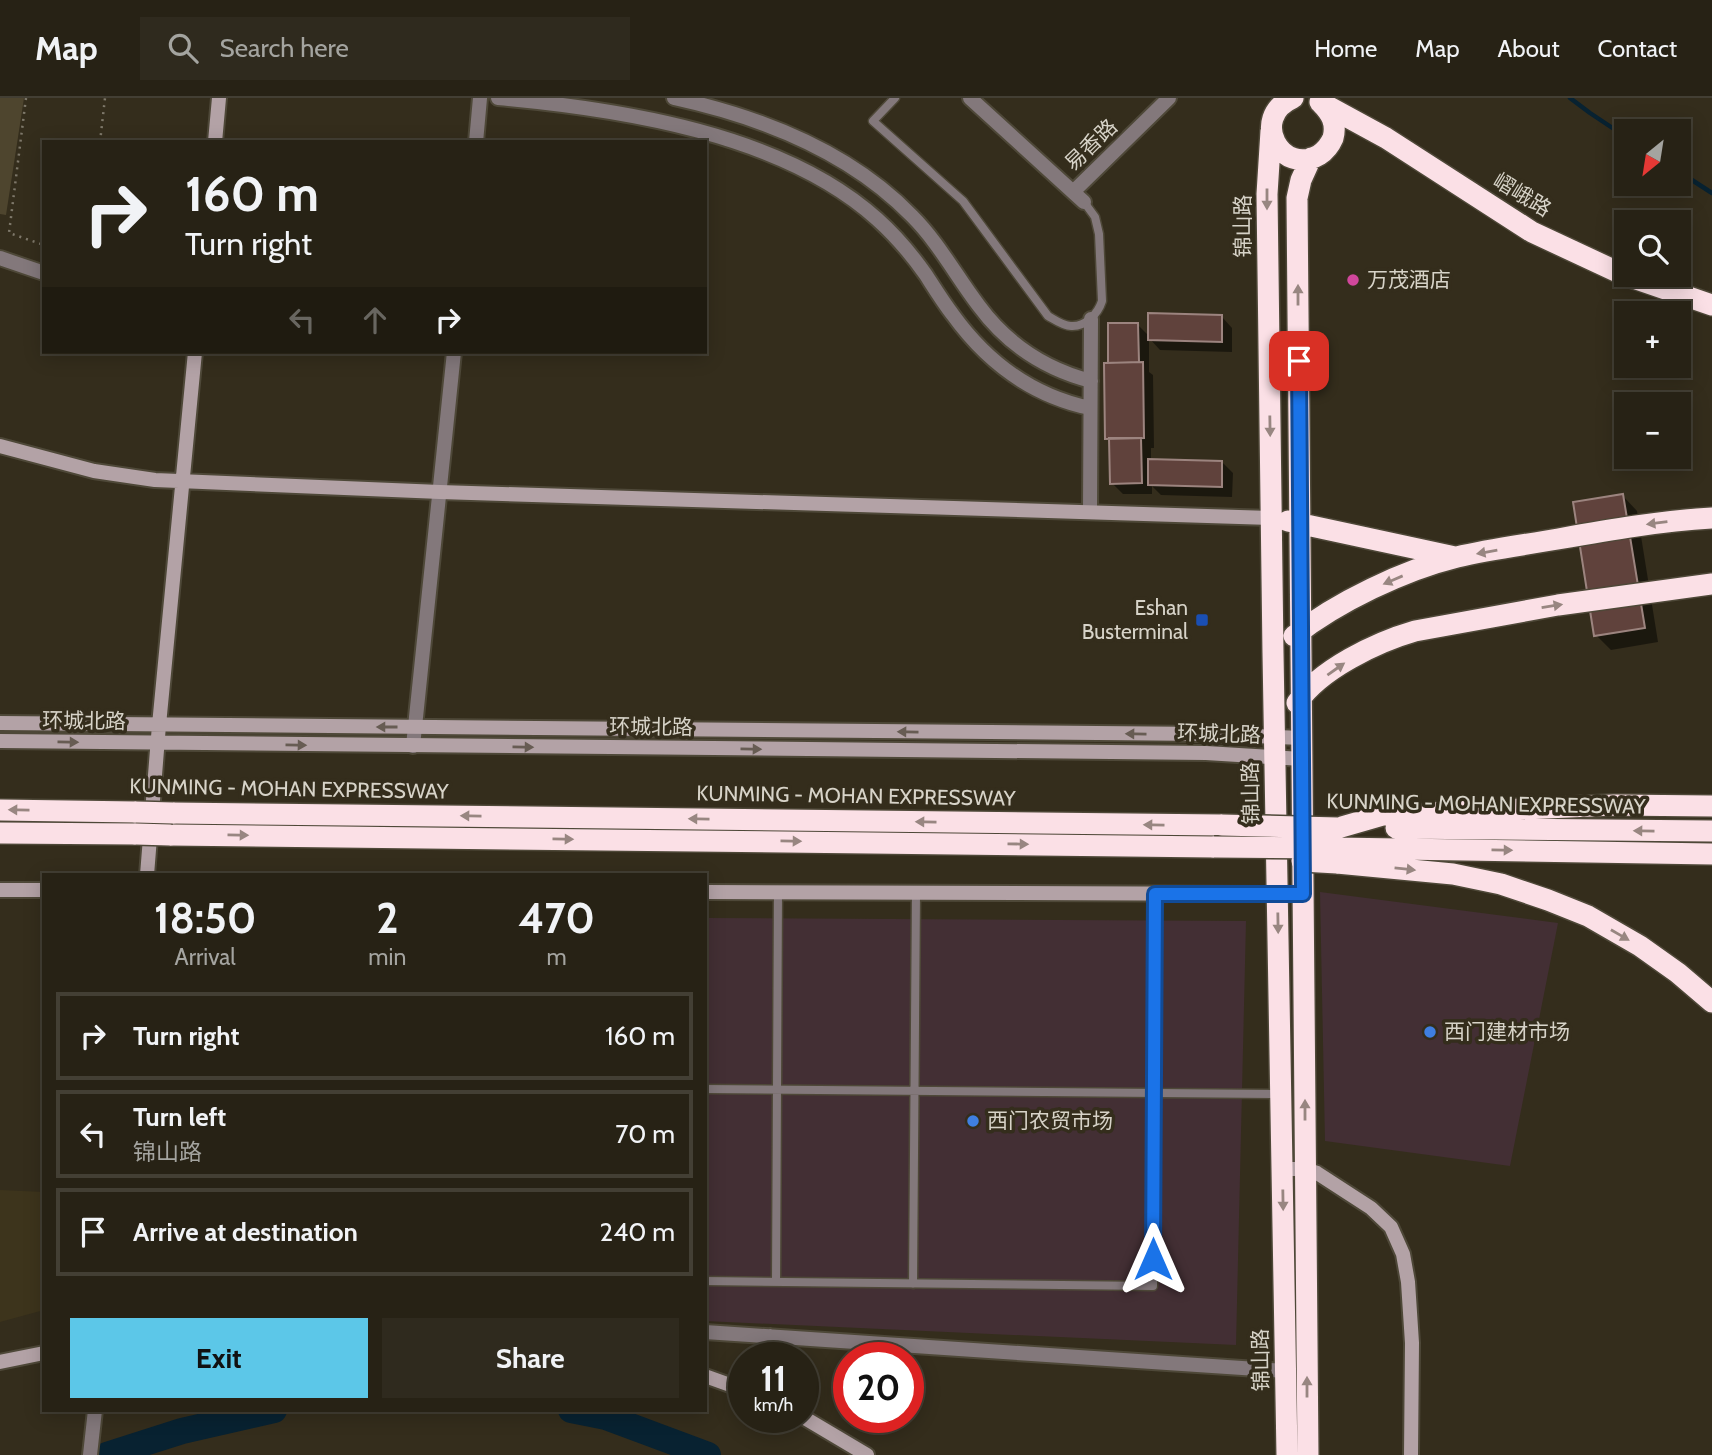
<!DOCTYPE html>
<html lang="en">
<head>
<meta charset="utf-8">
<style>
  :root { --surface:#272215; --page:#2f2a1e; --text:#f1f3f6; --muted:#a4a4a0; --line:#433f34; --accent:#5cc7e8 }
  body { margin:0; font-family:Cabin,"Noto Sans SC",sans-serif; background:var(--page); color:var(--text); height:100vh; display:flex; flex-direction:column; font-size:26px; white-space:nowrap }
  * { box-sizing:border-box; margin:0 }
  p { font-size:23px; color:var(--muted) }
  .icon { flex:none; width:38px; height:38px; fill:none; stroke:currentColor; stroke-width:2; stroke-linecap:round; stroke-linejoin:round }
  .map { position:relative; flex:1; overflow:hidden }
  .panel { position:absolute; left:42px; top:775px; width:665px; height:539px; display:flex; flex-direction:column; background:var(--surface); border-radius:0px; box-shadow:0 4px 18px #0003,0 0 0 2px var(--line) }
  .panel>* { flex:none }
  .hud { position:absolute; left:42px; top:42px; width:665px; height:214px; border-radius:0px; box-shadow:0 4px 18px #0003,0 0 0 2px var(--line); background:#272215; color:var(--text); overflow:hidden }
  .needle { width:46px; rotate:210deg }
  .buttons { position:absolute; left:1614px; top:21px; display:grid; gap:14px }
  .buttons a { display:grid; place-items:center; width:77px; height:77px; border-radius:0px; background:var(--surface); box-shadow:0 4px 18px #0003,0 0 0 2px var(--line); font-size:35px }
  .speed { position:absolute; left:728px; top:1244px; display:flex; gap:14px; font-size:35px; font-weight:700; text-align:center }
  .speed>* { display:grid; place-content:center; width:91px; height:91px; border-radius:50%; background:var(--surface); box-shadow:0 4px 18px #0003,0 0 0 2px var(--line); line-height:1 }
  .speed small { font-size:18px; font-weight:400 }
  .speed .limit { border:10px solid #d22; background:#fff; color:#111 }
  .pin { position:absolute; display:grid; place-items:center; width:60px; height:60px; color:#fff; margin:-30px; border-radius:14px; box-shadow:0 4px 10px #0006 }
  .me { position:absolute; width:77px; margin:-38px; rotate:0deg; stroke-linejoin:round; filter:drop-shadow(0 0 5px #0008) }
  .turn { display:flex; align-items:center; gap:24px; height:147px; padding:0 28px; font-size:32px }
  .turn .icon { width:91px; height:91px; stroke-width:2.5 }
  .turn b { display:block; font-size:49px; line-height:60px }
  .lanes { display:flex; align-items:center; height:66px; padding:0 28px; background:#0003; justify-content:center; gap:35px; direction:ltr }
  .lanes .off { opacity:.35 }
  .eta { display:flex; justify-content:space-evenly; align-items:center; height:119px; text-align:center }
  .eta b { font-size:42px; font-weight:700; line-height:49px }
  .action { display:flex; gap:14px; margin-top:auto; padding:14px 28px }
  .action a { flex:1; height:80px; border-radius:0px; background:var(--accent); color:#111; font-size:28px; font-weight:700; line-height:80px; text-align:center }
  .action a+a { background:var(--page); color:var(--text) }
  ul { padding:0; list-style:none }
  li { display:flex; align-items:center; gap:21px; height:88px; margin:0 14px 10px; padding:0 14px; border:4px solid var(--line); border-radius:0px }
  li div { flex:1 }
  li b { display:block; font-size:26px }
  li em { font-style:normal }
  header { display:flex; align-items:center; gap:42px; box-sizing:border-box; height:98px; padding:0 35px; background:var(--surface); border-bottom:2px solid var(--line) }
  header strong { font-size:33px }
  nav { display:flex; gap:38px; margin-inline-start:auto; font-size:24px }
  .search { width:490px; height:63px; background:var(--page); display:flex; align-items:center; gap:18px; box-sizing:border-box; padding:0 24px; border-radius:0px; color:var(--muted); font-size:26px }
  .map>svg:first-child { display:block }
  .commercial { fill:#432f34 }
  .built { fill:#3d341c }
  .green { fill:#4e452e }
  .shadow { fill:#0007 }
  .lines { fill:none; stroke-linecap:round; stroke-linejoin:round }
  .stream { stroke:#082231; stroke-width:4.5 }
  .river { stroke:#082231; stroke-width:26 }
  .building { fill:#60423c; stroke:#9c847f; stroke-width:2 }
  .lane-casing { stroke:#4e4838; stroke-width:11 }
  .street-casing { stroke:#4e4838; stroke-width:18 }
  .secondary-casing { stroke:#4e4838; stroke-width:18 }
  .highway-casing { stroke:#4e4838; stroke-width:24 }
  .path { stroke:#7e786a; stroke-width:2.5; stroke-dasharray:2 5; stroke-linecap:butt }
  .lane { stroke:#83787b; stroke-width:8 }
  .street { stroke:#83787b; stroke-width:14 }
  .secondary { stroke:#b3a2a6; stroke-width:14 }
  .highway { stroke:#fbe0e6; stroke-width:21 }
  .highway-bridge-casing { stroke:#4e4838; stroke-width:24; stroke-linecap:butt }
  .highway-bridge { stroke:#fbe0e6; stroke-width:21 }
  .oneway { fill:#988681 }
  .oneway2 { fill:#675c53 }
  .route-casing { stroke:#114b97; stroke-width:18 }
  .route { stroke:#1a73e8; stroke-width:12 }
  .hotel-dot { fill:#d1479c; stroke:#342d1c; stroke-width:2.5 }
  .transit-dot { fill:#1a4fb4; stroke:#342d1c; stroke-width:2.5 }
  .shop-dot { fill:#3f7fe0; stroke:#342d1c; stroke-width:2.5 }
  .labels { text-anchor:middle; stroke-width:7; stroke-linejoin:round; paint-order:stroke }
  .street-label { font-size:21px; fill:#d7d3c8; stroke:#342d1c }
  .poi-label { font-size:21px; fill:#d7d3c8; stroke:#342d1c; text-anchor:start }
</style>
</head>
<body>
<header>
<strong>Map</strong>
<div class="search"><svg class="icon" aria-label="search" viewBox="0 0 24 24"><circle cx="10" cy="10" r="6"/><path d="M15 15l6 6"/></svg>Search here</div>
<nav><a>Home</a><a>Map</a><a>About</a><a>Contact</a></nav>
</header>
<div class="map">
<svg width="1712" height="1357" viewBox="0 0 1712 1357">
  <rect width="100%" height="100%" fill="#342d1c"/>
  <path class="commercial" d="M1320,794L1558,825L1510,1068L1325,1043Z
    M705,820L1246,823L1236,1247L705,1223Z"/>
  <path class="built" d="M0,1092L44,1094V1212L0,1224Z"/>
  <path class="green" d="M0,0H24L6,117L0,116Z"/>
  <path class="shadow" d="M1222,219L1232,230V254L1160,252L1149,240V274L1153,277L1154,350H1151V362L1222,364L1233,375L1232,399L1161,397L1152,388V396H1123L1112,385L1111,344L1107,340L1110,267L1138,227L1150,239Z
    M1623,398L1637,413L1658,544L1611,552L1596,537Z"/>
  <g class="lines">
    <path class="stream" d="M1570,0L1590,15L1626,39
      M1678,73L1712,95"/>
    <path class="river" d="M571,1312L606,1319L708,1357
      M107,1357L182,1333L274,1312"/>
  </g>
  <path class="building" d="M1148,215L1222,217V244L1148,242Z
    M1108,225H1138L1139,264L1108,265Z
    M1143,264L1144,340L1105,341L1104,265Z
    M1109,340H1141L1142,385L1110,386Z
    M1148,361L1222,363V389L1148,387Z
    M1623,396L1645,530L1594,538L1573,404Z"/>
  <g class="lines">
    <defs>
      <path id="lane" d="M895,0L873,23L963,103L1048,218C1055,222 1063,228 1071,228C1085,229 1098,216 1102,203L1099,136L1095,119L1084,104
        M705,991L1278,996
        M705,1183L1153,1188L1155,796
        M776,1184L778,794
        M913,1186L916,795"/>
      <path id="street" d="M498,0C621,11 783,36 877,121C896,138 912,157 926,177C935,191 943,204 953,217C987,264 1033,298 1090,310
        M674,0C761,19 849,53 912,118C939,145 956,178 979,208C1007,246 1045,271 1091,283
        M970,0L1084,104
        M476,44L480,0
        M1073,94L1169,0
        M0,160L44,175
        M1090,414L1091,221
        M413,648L454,254
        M705,1234L1286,1273
        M768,1260L770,1238
        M90,1357L95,1312"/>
      <path id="secondary" d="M215,44L219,0
        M0,348L94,373L155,382L440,394L1271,420
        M0,625L1206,636L1302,640
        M0,643L1206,655L1302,661
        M147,777L159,627L195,254
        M0,792H44
        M705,794L1303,796
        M1282,1071H1305L1317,1075L1371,1110L1391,1129L1403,1156L1408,1184L1412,1245L1411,1357
        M0,1264L44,1255
        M705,1278L744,1292
        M803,1319L867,1357"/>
      <path id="highway" d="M1293,0C1248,20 1282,79 1319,57C1325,53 1330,47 1333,40C1337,25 1331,15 1321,5
        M1320,4L1386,40L1532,134L1622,176L1712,207
        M1271,33L1267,96L1273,555L1287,1357
        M1288,423L1455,459
        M1294,538C1337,504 1404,472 1457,459C1490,451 1524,447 1558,441C1609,432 1660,423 1712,420
        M1297,605C1320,571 1377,544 1415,533L1558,507L1712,486
        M0,712L136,714
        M173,715L1222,727
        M1338,730L1383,717L1614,707L1712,708
        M1396,730L1712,733
        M0,735L136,736
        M170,737L1214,749
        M1336,750L1712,756
        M1337,765L1453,776L1501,786L1548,802L1588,818L1640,848L1678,875L1712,904
        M1308,1357L1297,100L1301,82L1311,60"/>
    </defs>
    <use href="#lane" class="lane-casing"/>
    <use href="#street" class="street-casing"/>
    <use href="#secondary" class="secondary-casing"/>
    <use href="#highway" class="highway-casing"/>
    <path class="path" d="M26,0L9,135L44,147
      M100,44L105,0"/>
    <use href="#lane" class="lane"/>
    <use href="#street" class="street"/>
    <use href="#secondary" class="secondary"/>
    <use href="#highway" class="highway"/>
    <defs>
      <path id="highway-bridge" d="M136,714L173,715
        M1222,727L1338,730
        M136,736L170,737
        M1214,749L1336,750
        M1302,763L1337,765"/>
    </defs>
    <use href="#highway-bridge" class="highway-bridge-casing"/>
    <use href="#highway-bridge" class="highway-bridge"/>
  </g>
  <defs><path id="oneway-solid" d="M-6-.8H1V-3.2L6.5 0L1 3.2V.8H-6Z" transform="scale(1.75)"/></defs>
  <g class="oneway">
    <use href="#oneway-solid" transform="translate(1267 101) rotate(90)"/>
    <use href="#oneway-solid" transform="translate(1298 197) rotate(-90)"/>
    <use href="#oneway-solid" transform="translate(1270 328) rotate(89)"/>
    <use href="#oneway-solid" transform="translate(1657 425) rotate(173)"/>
    <use href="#oneway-solid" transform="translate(1487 454) rotate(170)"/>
    <use href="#oneway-solid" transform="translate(1393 482) rotate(157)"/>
    <use href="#oneway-solid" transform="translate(1552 508) rotate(-9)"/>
    <use href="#oneway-solid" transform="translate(1336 571) rotate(-35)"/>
    <use href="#oneway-solid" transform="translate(19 712) rotate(-179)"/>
    <use href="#oneway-solid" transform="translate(471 718) rotate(-179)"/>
    <use href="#oneway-solid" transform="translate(699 721) rotate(-179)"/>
    <use href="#oneway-solid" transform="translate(926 724) rotate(-179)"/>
    <use href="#oneway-solid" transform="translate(1154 727) rotate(-179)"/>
    <use href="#oneway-solid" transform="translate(1644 733) rotate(-179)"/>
    <use href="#oneway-solid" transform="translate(238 737) rotate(1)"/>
    <use href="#oneway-solid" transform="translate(563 741) rotate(1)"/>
    <use href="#oneway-solid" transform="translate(791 743) rotate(1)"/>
    <use href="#oneway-solid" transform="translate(1018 746) rotate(1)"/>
    <use href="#oneway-solid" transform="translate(1502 752) rotate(1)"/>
    <use href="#oneway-solid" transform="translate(1405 771) rotate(6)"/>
    <use href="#oneway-solid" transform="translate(1278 825) rotate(89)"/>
    <use href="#oneway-solid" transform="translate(1620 837) rotate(30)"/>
    <use href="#oneway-solid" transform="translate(1305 1012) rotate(-90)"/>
    <use href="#oneway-solid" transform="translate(1283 1102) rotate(89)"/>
    <use href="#oneway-solid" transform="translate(1307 1289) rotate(-90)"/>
  </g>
  <g class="oneway2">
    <use href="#oneway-solid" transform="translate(387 629) rotate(-180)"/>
    <use href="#oneway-solid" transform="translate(908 634) rotate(-179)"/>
    <use href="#oneway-solid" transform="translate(1136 636) rotate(-179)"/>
    <use href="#oneway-solid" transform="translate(68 644) rotate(1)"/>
    <use href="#oneway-solid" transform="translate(296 647) rotate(1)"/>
    <use href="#oneway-solid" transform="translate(523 649) rotate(1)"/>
    <use href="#oneway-solid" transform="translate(751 651) rotate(1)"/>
  </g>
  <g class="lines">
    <defs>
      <path id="route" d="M1153,1161L1155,796H1303L1299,263"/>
    </defs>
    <use href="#route" class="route-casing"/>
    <use href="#route" class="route"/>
  </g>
  <circle class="hotel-dot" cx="1353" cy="182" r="7"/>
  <rect class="transit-dot" x="1195" y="515" width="14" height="14" rx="3.5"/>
  <g class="shop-dot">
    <circle cx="1430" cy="934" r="7"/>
    <circle cx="973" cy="1023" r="7"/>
  </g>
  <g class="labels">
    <g class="street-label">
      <text transform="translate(1091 47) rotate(-44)" y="7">易香路</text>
      <text transform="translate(1522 97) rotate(31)" y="7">嶍峨路</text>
      <text transform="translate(1243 128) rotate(-90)" y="7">锦山路</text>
      <text transform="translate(84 623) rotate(1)" y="7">环城北路</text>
      <text transform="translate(651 629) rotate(1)" y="7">环城北路</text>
      <text transform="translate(1219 636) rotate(2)" y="7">环城北路</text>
      <text transform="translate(289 691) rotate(1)" y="7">KUNMING - MOHAN EXPRESSWAY</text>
      <text transform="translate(1251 695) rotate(-91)" y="7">锦山路</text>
      <text transform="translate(856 698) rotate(1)" y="7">KUNMING - MOHAN EXPRESSWAY</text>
      <text transform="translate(1486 706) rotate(1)" y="7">KUNMING - MOHAN EXPRESSWAY</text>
      <text transform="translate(1261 1262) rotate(-91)" y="7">锦山路</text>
    </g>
    <g class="poi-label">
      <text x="1367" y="189">万茂酒店</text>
      <text x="1188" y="517" text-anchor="end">Eshan<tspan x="1188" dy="24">Busterminal</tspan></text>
      <text x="1444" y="941">西门建材市场</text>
      <text x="987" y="1030">西门农贸市场</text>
    </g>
  </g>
</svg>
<div class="buttons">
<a><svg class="needle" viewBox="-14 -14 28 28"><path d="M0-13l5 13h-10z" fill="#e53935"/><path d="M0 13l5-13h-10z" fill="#a4a4a0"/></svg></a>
<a><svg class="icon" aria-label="search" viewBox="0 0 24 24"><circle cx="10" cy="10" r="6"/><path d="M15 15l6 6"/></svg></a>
<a>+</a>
<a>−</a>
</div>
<div class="speed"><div>11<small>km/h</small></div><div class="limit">20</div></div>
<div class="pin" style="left:1299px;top:263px;background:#d93025"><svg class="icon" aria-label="arrive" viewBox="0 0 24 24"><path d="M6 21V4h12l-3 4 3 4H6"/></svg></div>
<svg class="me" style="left:1153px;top:1161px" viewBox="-20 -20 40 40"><path d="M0-17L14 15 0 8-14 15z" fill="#1a73e8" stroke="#fff" stroke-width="4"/></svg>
<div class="hud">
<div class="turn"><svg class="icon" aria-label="right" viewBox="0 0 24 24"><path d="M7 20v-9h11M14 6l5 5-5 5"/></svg><div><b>160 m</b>Turn right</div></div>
<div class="lanes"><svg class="icon off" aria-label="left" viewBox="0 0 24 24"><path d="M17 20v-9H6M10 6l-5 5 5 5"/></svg><svg class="icon off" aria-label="ahead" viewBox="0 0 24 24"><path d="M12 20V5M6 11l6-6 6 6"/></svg><svg class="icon" aria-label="right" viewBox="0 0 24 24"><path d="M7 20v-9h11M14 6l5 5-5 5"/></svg></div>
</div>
<section class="panel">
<div class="eta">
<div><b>18:50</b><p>Arrival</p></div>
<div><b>2</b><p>min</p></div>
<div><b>470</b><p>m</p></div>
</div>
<ul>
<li><svg class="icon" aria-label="right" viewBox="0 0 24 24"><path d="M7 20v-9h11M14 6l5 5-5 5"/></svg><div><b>Turn right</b></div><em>160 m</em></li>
<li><svg class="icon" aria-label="left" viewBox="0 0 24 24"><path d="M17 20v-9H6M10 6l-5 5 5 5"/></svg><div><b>Turn left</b><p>锦山路</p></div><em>70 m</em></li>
<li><svg class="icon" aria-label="arrive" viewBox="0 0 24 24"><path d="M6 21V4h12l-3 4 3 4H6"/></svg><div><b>Arrive at destination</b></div><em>240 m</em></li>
</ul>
<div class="action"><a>Exit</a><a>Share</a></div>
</section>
</div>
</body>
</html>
